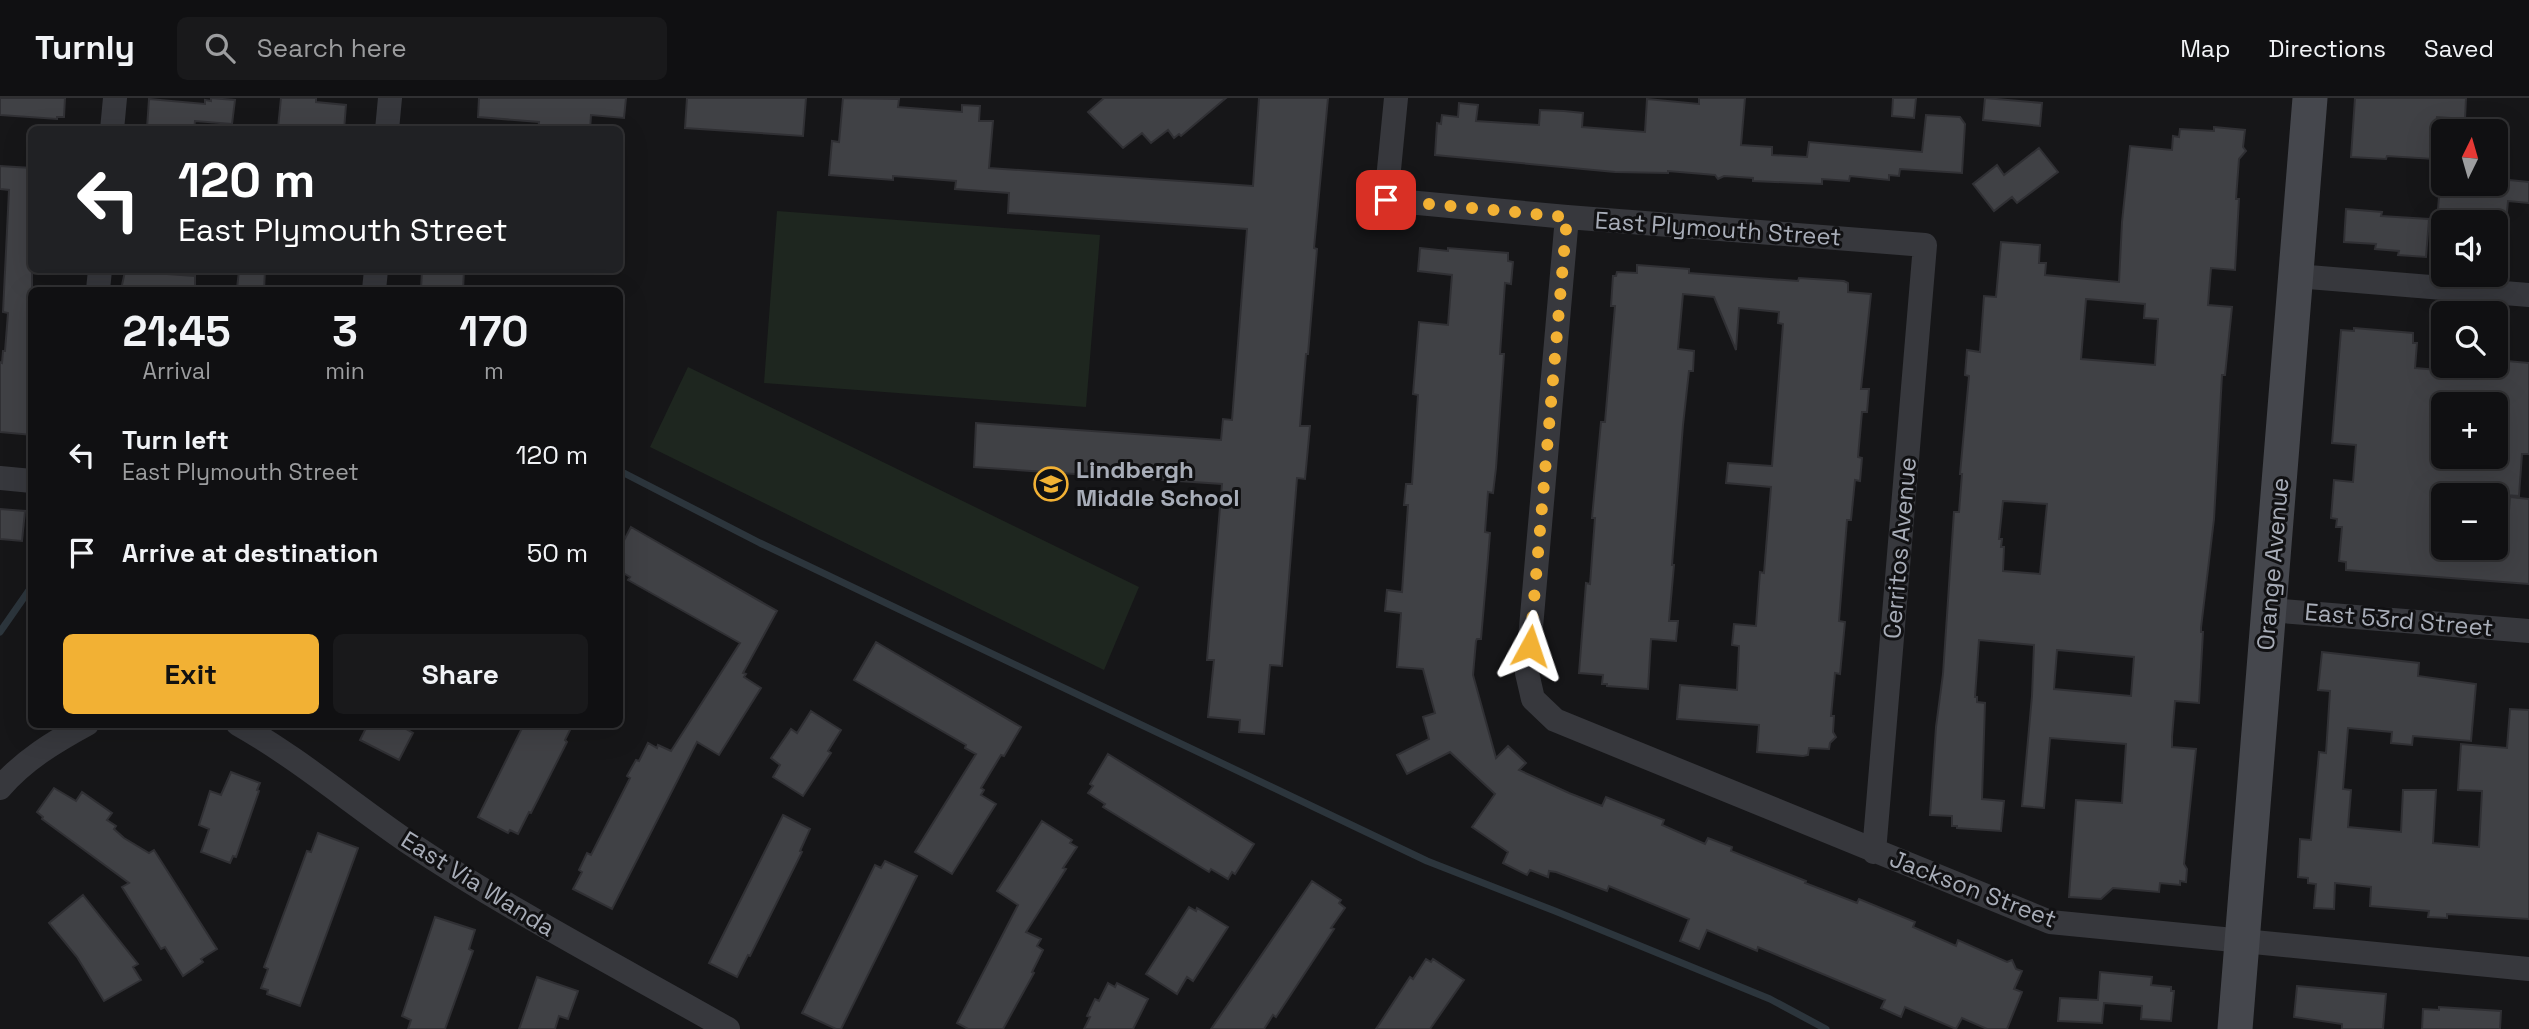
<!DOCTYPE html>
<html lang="en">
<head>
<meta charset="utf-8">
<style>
  :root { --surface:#101012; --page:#19191b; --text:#f1f3f6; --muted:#9c9d9f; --line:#303032; --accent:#f2b134 }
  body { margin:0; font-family:"Space Grotesk",sans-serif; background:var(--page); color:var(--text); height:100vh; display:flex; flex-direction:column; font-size:26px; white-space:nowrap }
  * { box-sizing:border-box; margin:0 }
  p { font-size:23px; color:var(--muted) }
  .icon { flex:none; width:38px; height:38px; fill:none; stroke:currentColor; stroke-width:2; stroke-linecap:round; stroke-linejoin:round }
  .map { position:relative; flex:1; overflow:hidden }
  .details { position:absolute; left:28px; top:189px; width:595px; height:441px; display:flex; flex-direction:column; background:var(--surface); border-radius:10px; box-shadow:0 7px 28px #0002,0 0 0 2px var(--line) }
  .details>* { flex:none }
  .banner { position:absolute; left:28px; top:28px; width:595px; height:147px; border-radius:10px; box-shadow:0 7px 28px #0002,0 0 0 2px var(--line); background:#202124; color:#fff; overflow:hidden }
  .needle { width:46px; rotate:5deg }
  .buttons { position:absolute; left:2431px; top:21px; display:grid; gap:14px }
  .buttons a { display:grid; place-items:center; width:77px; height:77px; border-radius:10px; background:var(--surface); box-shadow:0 7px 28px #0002,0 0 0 2px var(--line); font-size:35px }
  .pin { position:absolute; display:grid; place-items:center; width:60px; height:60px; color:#fff; margin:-30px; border-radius:14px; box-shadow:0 4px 10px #0006 }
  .me { position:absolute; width:77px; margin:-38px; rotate:5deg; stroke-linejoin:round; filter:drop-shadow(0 0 5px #0008) }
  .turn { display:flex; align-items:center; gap:24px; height:147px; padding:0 35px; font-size:32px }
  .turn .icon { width:91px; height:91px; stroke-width:2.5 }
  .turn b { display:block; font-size:49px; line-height:60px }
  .eta { display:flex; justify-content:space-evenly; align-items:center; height:119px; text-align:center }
  .eta b { font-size:42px; font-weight:700; line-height:49px }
  .action { display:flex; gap:14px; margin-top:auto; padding:14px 35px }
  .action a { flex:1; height:80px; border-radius:10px; background:var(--accent); color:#111; font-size:28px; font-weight:700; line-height:80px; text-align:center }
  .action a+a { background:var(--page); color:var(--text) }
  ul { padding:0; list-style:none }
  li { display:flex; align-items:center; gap:21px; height:98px; padding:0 35px }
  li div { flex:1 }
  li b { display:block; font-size:26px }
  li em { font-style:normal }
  header { display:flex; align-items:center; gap:42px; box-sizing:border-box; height:98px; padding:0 35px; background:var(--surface); border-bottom:2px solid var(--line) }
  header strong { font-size:33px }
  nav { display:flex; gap:38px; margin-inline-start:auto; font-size:24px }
  .search { width:490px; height:63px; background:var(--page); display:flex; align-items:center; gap:18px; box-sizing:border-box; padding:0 24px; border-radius:10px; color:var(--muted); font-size:26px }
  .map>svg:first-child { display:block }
  .green { fill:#1e261f }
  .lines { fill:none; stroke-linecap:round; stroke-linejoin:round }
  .stream { stroke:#2c353c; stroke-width:7 }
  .building { fill:#404145; stroke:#303034; stroke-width:2; fill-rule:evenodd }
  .street { stroke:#37383d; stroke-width:24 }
  .secondary { stroke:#45474d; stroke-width:35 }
  .route { stroke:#f2b134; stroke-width:12; stroke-dasharray:0 21.6 }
  .labels { text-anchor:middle; stroke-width:6; stroke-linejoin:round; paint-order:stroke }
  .street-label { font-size:24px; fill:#a8adb8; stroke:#111113 }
  .poi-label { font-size:24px; font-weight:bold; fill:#a8adb8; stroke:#111113; text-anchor:start }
</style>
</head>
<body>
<header>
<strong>Turnly</strong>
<div class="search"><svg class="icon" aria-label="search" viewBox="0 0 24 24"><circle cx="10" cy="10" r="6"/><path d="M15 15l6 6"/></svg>Search here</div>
<nav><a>Map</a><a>Directions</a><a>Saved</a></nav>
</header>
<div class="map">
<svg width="2529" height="931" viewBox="0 0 2529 931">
  <rect width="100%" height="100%" fill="#161618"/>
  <path class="green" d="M777,113L1100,137L1086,309L764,285Z
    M688,269L1139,489L1104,572L650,349Z"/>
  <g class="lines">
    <path class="stream" d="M620,373L760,445L1427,763L1555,813L1770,901L1826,931
      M0,534L32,488"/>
  </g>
  <path class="building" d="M0,0H65L64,19H57V21L0,17Z
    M211,0L235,2L232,26L195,23L194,31L147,30L149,1L205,6V2L211,3Z
    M281,0H316V4L346,7L344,32L278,30Z
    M479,0H626L624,20L591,17L590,32H538L539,24L478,19Z
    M687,0H806L803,38L685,30Z
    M843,0L899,1L898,9L962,14V7L980,8L979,23H993L989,70L1253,88L1259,0H1328L1314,150L1317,151L1308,256H1306L1300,328H1310L1305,381L1297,380L1282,568L1270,567L1264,636L1239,634L1240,622L1208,619L1214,562H1207L1222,386L974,369L976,325L1221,342L1223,321L1232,322L1247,131L1008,115L1009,95L955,91L956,83L893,78V82L829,77L832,43L839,44Z
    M1104,0H1226L1181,38L1179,36L1174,40L1168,32L1151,45L1142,35L1123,50L1088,14Z
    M1699,0H1745L1741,47L1772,49V57L1807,59L1809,44L1922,54L1926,17L1960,19L1965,26L1962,75L1900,71L1899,78L1889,77V82L1850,78L1849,83L1822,81V86L1753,83V80L1724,78L1718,81L1715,77L1668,73V75L1615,74L1435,57L1437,25L1441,26L1442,17L1458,19L1459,5L1478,7L1476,23L1539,27L1540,12L1564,13L1583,15L1582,29L1645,34L1647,1L1699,6Z
    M1893,0H1916L1914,20L1892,18Z
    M1985,0L2042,5L2040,28L1983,22Z
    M2355,0H2466L2465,21L2437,19L2434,61L2387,58L2386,61L2351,59Z
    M2214,29L2245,32L2243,49L2246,53L2239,61L2236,101H2239L2235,172L2211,170L2208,207L2232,209L2225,277H2222L2214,421L2201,530V534H2203L2199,605L2175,603L2172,639V649L2196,651L2184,766L2187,771L2186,784L2180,783V787L2160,785L2159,794L2113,790L2101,801L2069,799L2076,702L2122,705L2126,646L2050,640L2044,710L2022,708L2032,598L2034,547L1979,542L1975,599H1977V604L1985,605L1982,701L2004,703L2001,733L1957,730V728H1952V718L1930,717L1936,629L1943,576L1954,414H1959L1962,376H1960L1969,278L1965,277L1967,252L1980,254L1984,198L1996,199L2001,144L2040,147L2039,165H2046L2045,177L2119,184L2122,124L2130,48L2172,52L2173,38L2179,39L2180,31L2214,33ZM2086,201L2145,206L2144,220L2158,221L2155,267L2081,261ZM2003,403L2047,406L2040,476L2003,473L2004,449H2001L2002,441H1999ZM2057,552L2134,559L2131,598L2054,591Z
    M2039,50L2058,74L2017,105L2012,99L1994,113L1973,86L1997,67L2004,77Z
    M0,68L32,70V337L0,334V264L2,265L3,253H5L8,215L3,214L9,92L0,91Z
    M2509,82L2529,84V105L2508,103L2506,124H2437L2440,86H2509Z
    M2346,111L2382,114L2381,118L2429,121L2426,159L2398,157L2399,153L2375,151L2376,146L2344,144Z
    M1420,150L1448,153V150L1508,155V163L1513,164L1511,186L1505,185L1500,256H1504L1496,370L1493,395L1488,394L1485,434L1490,435L1488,460L1481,541H1477L1476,543L1473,577L1496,660L1508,648L1526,665L1519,672L1569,695L1602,708L1606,699L1664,722L1662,727L1705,746L1708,740L1732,749L1731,753L1806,783L1805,785L1857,805L1859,801L1915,824L1913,829L1956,848L1958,842L2007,864L2012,862L2016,871L2022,873L2014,891L2022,894L2007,931H1987L1962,920L1956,931L1905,909L1901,919L1881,910L1885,902L1758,849L1757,853L1707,832L1699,851L1680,843L1689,821L1609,788L1607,793L1556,774L1549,773L1548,779L1530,772L1527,777L1503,765L1508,754L1472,729L1495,696L1450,654L1407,676L1397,657L1429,641L1423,619L1435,615L1423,571L1397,569L1401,515L1385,513L1387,492L1402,494L1408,407H1404L1406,386H1412L1418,297L1413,296L1419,224L1448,227L1452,177L1418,173Z
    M1637,167L1689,171V175L1798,183L1799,180L1844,183L1848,185V194L1871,196L1861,291H1869L1867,314H1862L1858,359L1862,360L1860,383L1855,382L1851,422H1847L1839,523L1845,524L1840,576L1835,575L1831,618H1834L1833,634L1836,639L1830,645L1829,651L1809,650L1808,657L1803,658L1757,654L1759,627L1677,621L1680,587L1737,592L1739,548L1732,547L1734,526L1756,528L1760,474L1764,475L1771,389L1726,385L1728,365L1772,368L1783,226L1778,225L1779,214L1739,210L1736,252L1714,199L1683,196L1678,251L1694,253L1693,273H1689L1683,327L1672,467H1674L1669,523H1678L1676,543L1651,541L1648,591L1607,588V586H1602L1603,577L1579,575L1586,485L1590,486L1595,420H1592L1601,324H1605L1615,208H1611L1613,178H1616L1617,174L1637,175Z
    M239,172H265L264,192L237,191Z
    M422,172H464L463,192H421Z
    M125,173L195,178V192H121Z
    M2354,230L2413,235V245H2417L2415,270L2451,273V270L2458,271V268H2496V262L2529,265V356H2522L2519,398L2472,395V397H2443V450H2506L2510,399L2529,401V486L2346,472V464L2339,463L2342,429H2336L2337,421L2331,420L2334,382L2353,384L2356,347L2332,345L2341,232L2354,233ZM2445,300L2490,303V306H2496V370L2439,366Z
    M0,411L25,413L22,443L0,441Z
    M631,429L777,513L743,575L746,576L744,579L761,590L719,657L697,644L612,811L573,791L582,774L579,772L587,755L591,757L630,680L627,678L636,662L639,663L648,645L657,650L658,647L671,653L740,545L628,482L630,479L620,473V450Z
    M876,544L1021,629L1004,658L1001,657L981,690L984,692L981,697L996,706L952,776L915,754L976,656L965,650L966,647L854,582Z
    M2322,554L2419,565L2418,578L2476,586L2471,643L2413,638L2412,647L2391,645L2392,634L2348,630L2343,691L2351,692L2348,729L2401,734L2403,692H2436L2433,745L2479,749L2482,693L2458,692L2461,646L2507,650L2510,611L2529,612V821L2447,816V820L2428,819L2429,813L2370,808L2371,789L2335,785L2334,811L2314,810L2316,786L2308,785V780L2298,779L2300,741L2311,742L2319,654L2326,655L2330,593L2318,592Z
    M811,613L841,632L828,653L831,655L803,698L773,679L780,667L771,660L791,631L797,635Z
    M368,626H397L413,635L399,662L360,642Z
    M524,626H573L565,642L567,644L531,715L529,714L518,736L510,732L508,735L478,719Z
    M1108,656L1254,746L1235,776L1232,774L1228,781L1211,771L1209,774L1103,709L1105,706L1088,695L1093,688L1090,686Z
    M231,674L260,685L257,692L259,693L236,759L233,758L230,765L201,754L209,731L199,727L210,693L221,697Z
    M54,690L76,703L82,694L112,715L107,722L116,728L114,731L124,740L149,755L154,752L217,851L201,861L203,864L183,878L165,849L161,851L122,789L129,785L42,721L43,719L37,714Z
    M783,717L810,731L800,753L802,754L750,858L748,857L737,879L709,865Z
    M1042,723L1072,742L1070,745L1077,749L1063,770L1066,771L1026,834L1041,841L1037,848L1043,852L1032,874L1034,875L1003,931H968L957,925L1018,807L997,793Z
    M318,735L358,750L300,908L267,896L268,892L261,890L268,871L264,869L307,753L311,754Z
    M885,763L917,778L841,931H836L802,915L875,767L881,770Z
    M1312,783L1341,802L1339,805L1345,810L1331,830L1334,831L1276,919L1273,917L1264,931H1211Z
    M83,797L138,866L133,869L141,882L104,903L77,859L49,825Z
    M1189,809L1196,813L1197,810L1228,829L1193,883L1187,879L1177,896L1146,876Z
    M435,819L475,832L469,851L473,853L445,931H408L411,922L402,918Z
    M1426,861L1431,864L1433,861L1464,882L1430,931H1376L1410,879L1413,881Z
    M2100,874L2152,879L2151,887L2171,889V893H2174L2171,923L2141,921L2142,908L2104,905L2102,925L2058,923L2060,900L2098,902Z
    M537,879L578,893L568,921L559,918L555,931H519Z
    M1108,885L1115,889L1117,885L1148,901L1133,931H1084L1090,919L1087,918L1095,901L1099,903Z
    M2297,888L2386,896L2383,931H2342V926L2294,919Z
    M2439,909L2501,913L2500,931H2422L2423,911L2439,912Z"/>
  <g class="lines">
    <path class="street" d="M1396,0L1386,102L1567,119L1925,147L1874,754
      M112,32L115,0
      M387,32L390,0
      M1567,119L1527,575L1533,601L1555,622L2050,824L2529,871
      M2296,178L2529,197
      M98,192L100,172
      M374,192L376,172
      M0,380L32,383
      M2269,512L2529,533
      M238,626C298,660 351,705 408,744C511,813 621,870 728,931
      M0,690C24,662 54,644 87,626"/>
    <path class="secondary" d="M2235,931L2310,0"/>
  </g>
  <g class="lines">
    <path class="route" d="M1386,102L1567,119L1530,548"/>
  </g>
  <defs>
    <symbol id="school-ring" viewBox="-11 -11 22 22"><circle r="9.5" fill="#111113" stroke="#f2b134" stroke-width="1.5"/><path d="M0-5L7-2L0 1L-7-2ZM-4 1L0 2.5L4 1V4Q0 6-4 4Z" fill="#f2b134"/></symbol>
  </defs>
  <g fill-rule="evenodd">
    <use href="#school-ring" x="1032" y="367" width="38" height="38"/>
  </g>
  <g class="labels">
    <g class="street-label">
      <text transform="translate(1718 131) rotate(4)" y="8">East Plymouth Street</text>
      <text transform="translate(1900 450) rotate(-85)" y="8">Cerritos Avenue</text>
      <text transform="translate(2273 466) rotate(-85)" y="8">Orange Avenue</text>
      <text transform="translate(2399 522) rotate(5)" y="8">East 53rd Street</text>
      <text transform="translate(478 786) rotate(32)" y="8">East Via Wanda</text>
      <text transform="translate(1973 791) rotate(21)" y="8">Jackson Street</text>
    </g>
    <g class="poi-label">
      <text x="1076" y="380">Lindbergh<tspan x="1076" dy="28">Middle School</tspan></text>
    </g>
  </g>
</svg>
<div class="buttons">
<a><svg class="needle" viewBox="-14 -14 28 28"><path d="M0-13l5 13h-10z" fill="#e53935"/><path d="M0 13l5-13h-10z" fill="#9c9d9f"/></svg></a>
<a><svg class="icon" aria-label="sound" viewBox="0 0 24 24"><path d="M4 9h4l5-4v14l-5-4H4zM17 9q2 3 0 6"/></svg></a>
<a><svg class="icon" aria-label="search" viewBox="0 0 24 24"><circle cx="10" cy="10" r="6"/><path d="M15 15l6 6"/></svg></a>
<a>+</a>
<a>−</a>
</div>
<div class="pin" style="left:1386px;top:102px;background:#d93025"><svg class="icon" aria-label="arrive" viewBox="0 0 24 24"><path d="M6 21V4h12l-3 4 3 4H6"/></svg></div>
<svg class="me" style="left:1530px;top:548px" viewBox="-20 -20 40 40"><path d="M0-17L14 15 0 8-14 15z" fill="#f2b134" stroke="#fff" stroke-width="4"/></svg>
<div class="banner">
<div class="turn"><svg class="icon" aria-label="left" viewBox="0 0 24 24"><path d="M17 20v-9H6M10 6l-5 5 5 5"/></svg><div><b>120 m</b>East Plymouth Street</div></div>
</div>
<section class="details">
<div class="eta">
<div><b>21:45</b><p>Arrival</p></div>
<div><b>3</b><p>min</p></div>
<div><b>170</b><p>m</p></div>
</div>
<ul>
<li><svg class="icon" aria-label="left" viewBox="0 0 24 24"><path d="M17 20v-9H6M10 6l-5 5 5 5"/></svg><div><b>Turn left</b><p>East Plymouth Street</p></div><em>120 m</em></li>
<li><svg class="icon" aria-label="arrive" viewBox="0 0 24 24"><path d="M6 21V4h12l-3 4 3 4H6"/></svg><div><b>Arrive at destination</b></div><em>50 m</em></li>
</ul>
<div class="action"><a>Exit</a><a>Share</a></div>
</section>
</div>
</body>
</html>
